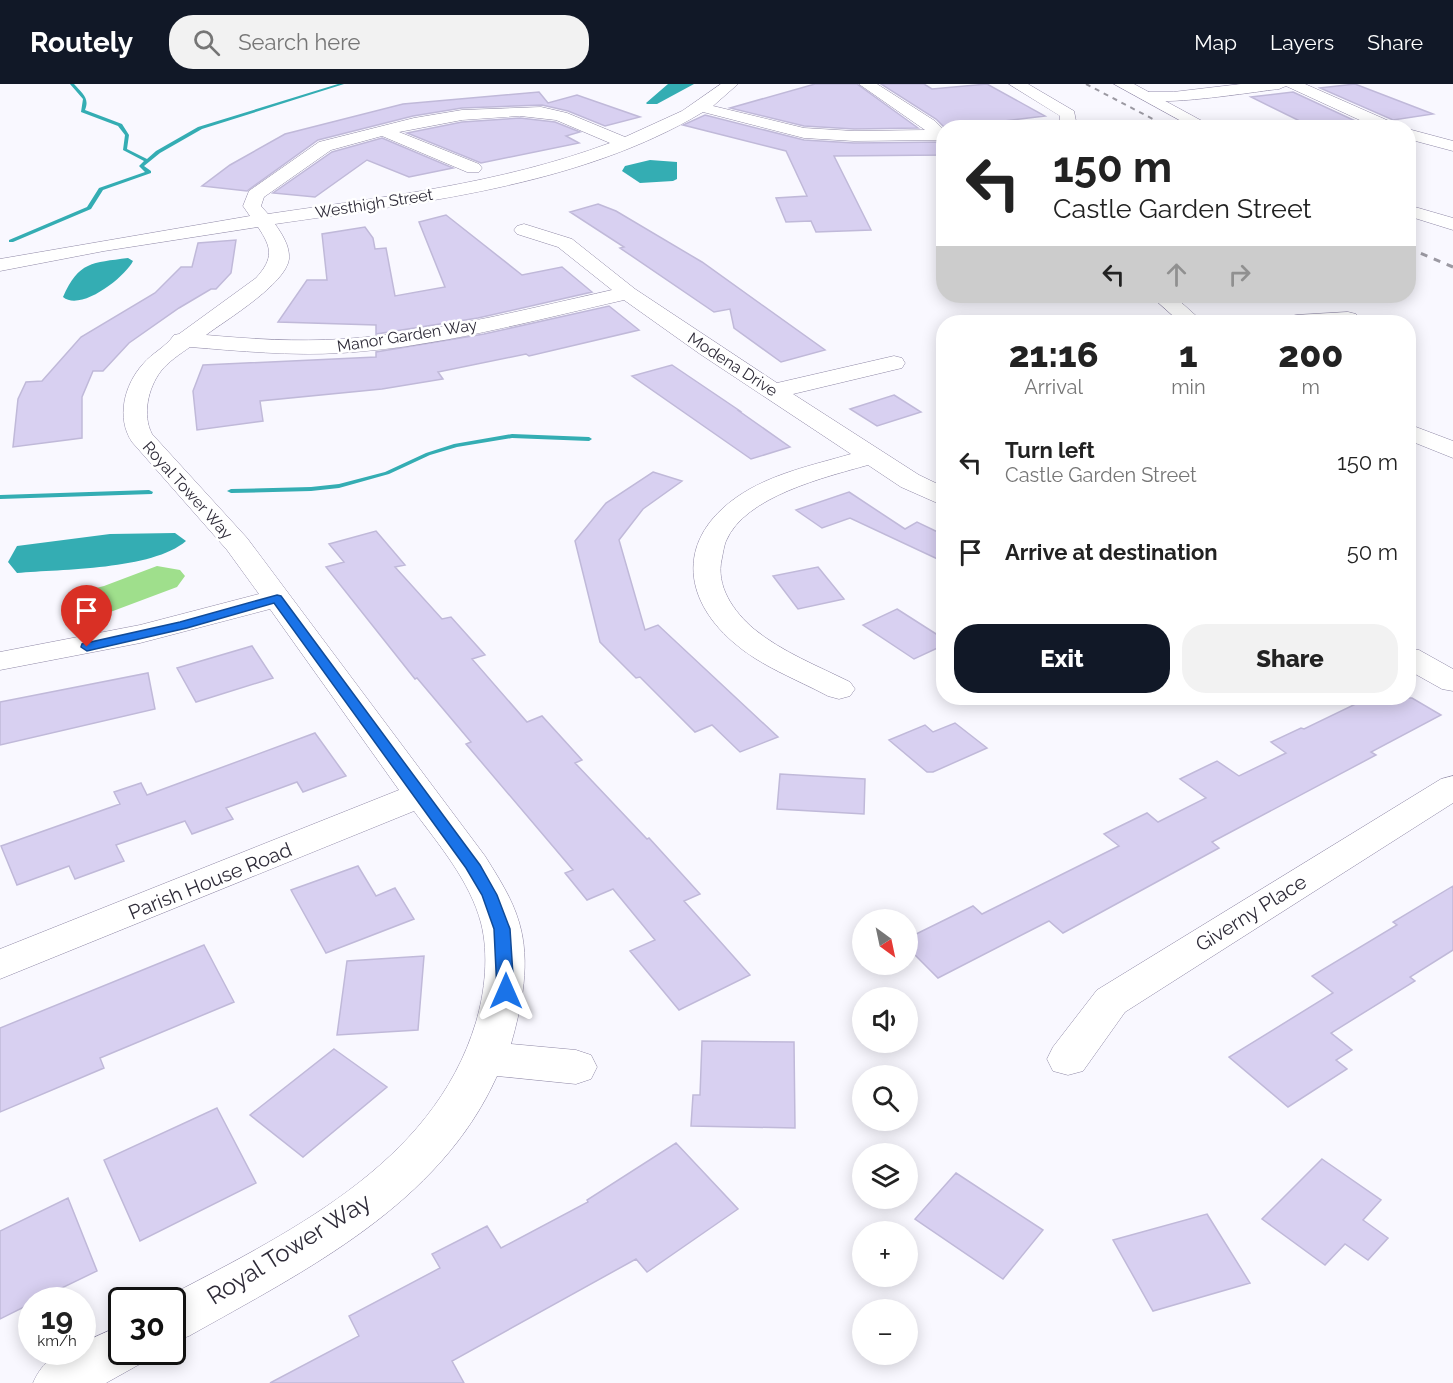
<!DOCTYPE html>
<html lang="en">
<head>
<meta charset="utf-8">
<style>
  :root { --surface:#fff; --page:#f2f2f2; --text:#222; --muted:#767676; --accent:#111827 }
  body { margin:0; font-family:Raleway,sans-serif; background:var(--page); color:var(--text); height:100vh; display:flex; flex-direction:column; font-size:22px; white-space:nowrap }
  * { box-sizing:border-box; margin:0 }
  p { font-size:20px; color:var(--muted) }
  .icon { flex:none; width:33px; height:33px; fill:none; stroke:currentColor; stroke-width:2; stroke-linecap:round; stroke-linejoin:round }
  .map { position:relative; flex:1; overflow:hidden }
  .sheet { position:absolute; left:936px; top:231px; width:480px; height:390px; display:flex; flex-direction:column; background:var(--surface); border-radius:24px; box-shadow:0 3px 15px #0003 }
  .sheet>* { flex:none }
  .guide { position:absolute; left:936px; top:36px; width:480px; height:183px; border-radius:24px; box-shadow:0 3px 15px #0003; background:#fff; color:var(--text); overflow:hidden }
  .needle { width:39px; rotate:147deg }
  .buttons { position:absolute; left:852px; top:825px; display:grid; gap:12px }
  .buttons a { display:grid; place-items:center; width:66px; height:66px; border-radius:50%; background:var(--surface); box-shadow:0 3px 15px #0003; font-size:30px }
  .speed { position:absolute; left:18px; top:1203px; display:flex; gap:12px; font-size:30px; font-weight:700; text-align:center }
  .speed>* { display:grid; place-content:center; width:78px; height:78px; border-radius:50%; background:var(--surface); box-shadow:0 3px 15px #0003; line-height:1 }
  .speed small { font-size:15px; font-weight:400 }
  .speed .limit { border:3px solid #111; border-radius:9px; background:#fff; color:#111 }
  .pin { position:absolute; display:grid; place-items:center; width:51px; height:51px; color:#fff; margin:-62px -26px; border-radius:50% 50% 50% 0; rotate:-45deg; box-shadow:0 0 6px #0007 }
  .pin .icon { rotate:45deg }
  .me { position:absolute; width:66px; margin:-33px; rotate:0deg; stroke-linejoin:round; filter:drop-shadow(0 0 4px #0008) }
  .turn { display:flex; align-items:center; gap:21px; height:126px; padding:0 18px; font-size:27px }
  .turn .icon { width:78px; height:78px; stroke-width:2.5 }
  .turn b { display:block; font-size:42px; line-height:51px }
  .lanes { display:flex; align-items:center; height:57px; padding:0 18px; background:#0003; justify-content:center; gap:30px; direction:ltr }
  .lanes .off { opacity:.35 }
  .eta { display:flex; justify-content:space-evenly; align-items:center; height:102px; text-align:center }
  .eta b { font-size:36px; font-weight:800; line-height:42px }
  .cta { display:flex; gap:12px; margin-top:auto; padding:12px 18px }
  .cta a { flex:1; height:69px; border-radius:24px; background:var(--accent); color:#fff; font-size:24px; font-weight:800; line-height:69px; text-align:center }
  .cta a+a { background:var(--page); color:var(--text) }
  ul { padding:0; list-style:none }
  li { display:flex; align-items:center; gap:18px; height:90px; padding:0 18px }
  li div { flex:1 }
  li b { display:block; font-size:22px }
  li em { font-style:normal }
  header { display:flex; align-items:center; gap:36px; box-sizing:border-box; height:84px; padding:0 30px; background:var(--accent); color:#fff }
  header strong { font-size:28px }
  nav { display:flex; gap:33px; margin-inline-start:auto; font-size:21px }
  .search { width:420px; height:54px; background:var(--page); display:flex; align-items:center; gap:15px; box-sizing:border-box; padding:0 21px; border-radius:24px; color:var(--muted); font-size:22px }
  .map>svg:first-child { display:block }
  .green { fill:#9fdf8c }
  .water { fill:#34adb3 }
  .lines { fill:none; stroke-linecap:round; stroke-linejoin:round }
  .stream { fill:#34adb3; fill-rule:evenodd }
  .building { fill:#d8d0f1; stroke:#c0b9d9; stroke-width:1.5 }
  .minor-casing { stroke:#8f88a6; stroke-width:1 }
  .major-casing { stroke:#8f88a6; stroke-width:1 }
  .minor { fill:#fff; fill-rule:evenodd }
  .major { fill:#fff; fill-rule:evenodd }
  .rail-far1 { stroke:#9b99a2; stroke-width:2; stroke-dasharray:5 5; stroke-linecap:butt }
  .rail { stroke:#9b99a2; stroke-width:3; stroke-dasharray:7 7; stroke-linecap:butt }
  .route { fill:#1a73e8; stroke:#114b97; stroke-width:1.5 }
  .labels { text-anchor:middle; stroke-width:5; stroke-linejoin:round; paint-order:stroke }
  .far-street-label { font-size:16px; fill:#2e2b38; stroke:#fff }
  .street-label { font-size:20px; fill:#2e2b38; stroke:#fff }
  .near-street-label { font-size:24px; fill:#2e2b38; stroke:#fff }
</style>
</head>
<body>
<header>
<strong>Routely</strong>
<div class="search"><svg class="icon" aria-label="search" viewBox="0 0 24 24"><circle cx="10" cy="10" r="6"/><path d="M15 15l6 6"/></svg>Search here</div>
<nav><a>Map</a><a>Layers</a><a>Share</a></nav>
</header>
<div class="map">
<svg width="1453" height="1299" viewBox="0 0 1453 1299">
  <rect width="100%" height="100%" fill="#f9f8ff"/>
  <path class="green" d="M157,482L180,486L185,492L177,503L113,527L100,531L86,530L71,526L70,518L80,508L104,502Z"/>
  <path class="water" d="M668,0H694L657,20H647L646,19Z
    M650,76L677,78V95L673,97L640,99L622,87L625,82Z
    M128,174L133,177C125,193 81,228 63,213C79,177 92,179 128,174Z
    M175,449L186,457C152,486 62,485 17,489L8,478L17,462L110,450Z"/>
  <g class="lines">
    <path class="stream" d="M70,0H74C82,9 90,14 85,26L122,40L129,51L127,65L147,75L156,67L198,43L338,0H344L202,45L160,69L144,82L151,87V89L103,106L91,125L13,158H9V156L87,123L99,104L145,88L139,82L144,77L123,66L125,51L118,42L81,28L83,15Z
      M512,350L589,353L592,355L589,357L512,354L457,363L430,371L389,390L339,404L311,407L231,409L227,407L231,405L311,403L339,400L385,388L426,369L454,360Z
      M149,406L153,408L152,410L0,415V411Z"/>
  </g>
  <path class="building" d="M815,0H857L918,44L854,45L804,42L730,24Z
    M881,0H924L932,5L987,0L1045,32L988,39L996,44H945L936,35Z
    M1355,0L1433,30L1393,36L1320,4Z
    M539,8L548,19L577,11L640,33L605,42L568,27L542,21L462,24L413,32L318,56L247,107L202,102L230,81L285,50L403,20Z
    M1293,8L1364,41L1314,44L1251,13Z
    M705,31L804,56L854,59L944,58V71L834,72L871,146L816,148L811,137L786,138L776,114L807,112L786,67L683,41Z
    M520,34L555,38L580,48L566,52L579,59L481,79L407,49L462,38Z
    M382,54L453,84L409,93L367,76L315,113L273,109L332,68Z
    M598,120L616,127L702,178L825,266L781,278L734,244L730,225L714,228L620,164L624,163L570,128Z
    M446,131L522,191L562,183L592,208L478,234L376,250V241L278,238L307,196H327L322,150L365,143L373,154L375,165L386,164L395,212L445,203L419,138Z
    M236,156L231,189L216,205H211L179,224L129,259L103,287H93L82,313V354L13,363L18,315L26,298L42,297L81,253L155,209L181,183H192L198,159Z
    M609,222L639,246L529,272L526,270L438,288L443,295L382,305L260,317L263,337L197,346L193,307L203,281L376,273V268L484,250Z
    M672,281L740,327H739L790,363L751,375L632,292Z
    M894,311L921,328L877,342L850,325Z
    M653,388L682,397L643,425L619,456L645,546L658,541L778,653L740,668L712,641L695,648L640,593L636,594L600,558L575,457L606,419Z
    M849,408L905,445L917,438L944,451V478L850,434L822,444L796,426Z
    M376,447L405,481L395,483L442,535L451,533L485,571L472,575L527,638L542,632L582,676L575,679L647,755L649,754L700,810L684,817L750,891L679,926L630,867L655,856L613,805L587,816L565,789L573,786L466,660L471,658L417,594L415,595L326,483L344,478L329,460Z
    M818,483L844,515L798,525L773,492Z
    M897,525L944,555V561L914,575L863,541Z
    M252,562L273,594L196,618L177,584Z
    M148,589L155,625L0,661V618Z
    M1368,614H1412L1441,631L1371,668L1376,671L1212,758L1219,764L1063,849L1049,837L938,894L908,864V854L973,822L982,830L1119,762L1104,750L1147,729L1158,738L1206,714L1180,695L1217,677L1239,692L1286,669L1271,658L1301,644L1304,645Z
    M955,639L987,664L933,688H927L889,656L925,641L933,648Z
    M315,649L346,692L303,708L297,698L226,724L233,735L192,750L185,737L116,761L124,777L75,795L69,782L17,801L1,762L120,720L114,708L141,699L147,711Z
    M780,690L865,695L864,730L777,725Z
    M358,782L376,812L395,804L414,835L326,869L291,806Z
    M1453,802V866L1410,893L1415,897L1331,949L1352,966L1336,976L1347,985L1288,1023L1229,973L1333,909L1312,892L1397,841L1393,838Z
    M204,861L234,918L100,974L104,984L0,1028V944Z
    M424,872L418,946L337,951L347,877Z
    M702,957L794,958L795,1044L691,1042L693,1011H700Z
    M334,965L387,1003L303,1073L250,1031Z
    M217,1024L256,1099L140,1157L104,1076Z
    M676,1059L738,1125L647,1188L636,1175L452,1277L464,1299H270L359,1252L349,1232L440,1184L432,1170L487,1142L501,1164L588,1118L587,1116Z
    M1322,1075L1381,1116L1363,1136L1388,1154L1368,1176L1345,1160L1325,1181L1262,1135Z
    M956,1089L1043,1146L1003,1195L915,1135Z
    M68,1114L97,1187L37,1216H32V1219L0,1235V1147Z
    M1207,1130L1250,1199L1153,1227L1113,1156Z"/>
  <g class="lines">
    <defs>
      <path id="minor" d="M721,0H738L713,22L804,44L854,47L925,46L859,0H877L935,37L944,46V56L854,57L804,54L703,28C578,103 416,119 275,140C282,150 290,162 289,175C286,200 226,236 206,251C251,255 297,258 343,255C434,249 523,226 612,206L558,163L517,150L514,146L517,142L524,140L572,155L635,205L777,299L894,272L902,274L905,279L902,284L793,310L919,391L944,403V422L901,403L868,381C826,393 745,412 726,457C724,462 723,469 722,474C715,502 734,528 754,545C782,568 818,582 850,598L855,605L850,612L839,615L828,612C796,595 760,582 733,558C681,513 678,454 737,413C770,390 813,381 851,370L700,270L624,216C531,237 437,263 341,269C291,272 240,267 190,263C180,270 168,278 161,287C148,304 142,331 152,350L247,454L485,772C498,793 512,814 519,838C531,878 522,921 511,960L576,966L591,971L597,983L591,995L576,1000L497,992C439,1121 306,1186 189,1252L172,1258V1216H161C284,1151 433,1082 476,938C485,908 489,870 481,839C470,797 439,761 414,727L0,895V865L399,706L270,525L140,559L0,586V568L140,541L259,510L227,466L132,358C116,334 124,301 143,280C152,269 166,263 174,251L179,250L256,194C274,174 272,164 258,143L104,167L0,187V175L250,132L243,122L249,107L319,58L414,34L462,26L541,23L567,29L625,53L682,27ZM520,32L556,36L610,59C500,100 383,113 268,130L261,122L264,113L331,66L382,52L467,88H479L482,84L479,80L399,48L462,36Z
        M1009,0H1028L1074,27L1076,37L1070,44H1051L1060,35V32Z
        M1241,0H1305L1398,41L1400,44H1377L1286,2L1279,5C1258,7 1151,25 1140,13L1148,8H1173Z
        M1408,45L1453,57V67L1408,55Z
        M1151,212H1174L1203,238H1180Z
        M1348,228L1356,230L1359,235L1356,238H1285L1288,233L1296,231Z
        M1408,340L1453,357V374L1408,356Z
        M1408,564L1419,566L1453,585V607L1442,605L1408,586Z
        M1453,692V719L1125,928L1083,987L1068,991L1053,987L1047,975L1053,963L1097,906L1441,695Z
        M122,1241V1268H145L140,1280L106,1299H33C43,1276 57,1268 82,1268V1259Z"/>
      <path id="major" d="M1114,0H1134L1215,44H1194Z
        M1408,121L1453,134V146L1408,132Z"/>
    </defs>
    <use href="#minor" class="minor-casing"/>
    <use href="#major" class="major-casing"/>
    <use href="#minor" class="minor"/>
    <use href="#major" class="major"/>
    <path class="rail-far1" d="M1086,0L1170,44"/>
    <path class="rail" d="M1408,164L1453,183"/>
  </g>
  <path class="route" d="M277,511L281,512L480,781L497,811L510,845L514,907L511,911L506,913L500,911L497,907L494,845L482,811L466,784L274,519L187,544L87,567L81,563L82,560L180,538Z"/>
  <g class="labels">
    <g class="far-street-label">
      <text transform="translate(374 119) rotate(-9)" y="6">Westhigh Street</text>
      <text transform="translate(407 251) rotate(-9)" y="6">Manor Garden Way</text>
      <text transform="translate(733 280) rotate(33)" y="6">Modena Drive</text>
      <text transform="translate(188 406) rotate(48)" y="6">Royal Tower Way</text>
    </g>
    <g class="street-label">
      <text transform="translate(210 797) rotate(-22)" y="7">Parish House Road</text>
      <text transform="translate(1251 829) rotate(-32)" y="7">Giverny Place</text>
    </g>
    <g class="near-street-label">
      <text transform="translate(289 1165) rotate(-32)" y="8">Royal Tower Way</text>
    </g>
  </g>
</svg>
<div class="buttons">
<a><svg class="needle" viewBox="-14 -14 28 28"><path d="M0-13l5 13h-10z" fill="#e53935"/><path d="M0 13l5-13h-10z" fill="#767676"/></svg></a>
<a><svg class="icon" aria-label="sound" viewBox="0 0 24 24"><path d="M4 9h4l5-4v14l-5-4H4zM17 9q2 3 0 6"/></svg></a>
<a><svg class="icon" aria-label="search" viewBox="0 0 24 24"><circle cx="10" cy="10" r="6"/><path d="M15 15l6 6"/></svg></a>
<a><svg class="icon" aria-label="layers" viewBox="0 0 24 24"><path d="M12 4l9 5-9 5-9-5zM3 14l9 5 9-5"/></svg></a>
<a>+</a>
<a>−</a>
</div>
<div class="speed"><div>19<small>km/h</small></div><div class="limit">30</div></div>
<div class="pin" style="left:87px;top:563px;background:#d93025"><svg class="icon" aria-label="arrive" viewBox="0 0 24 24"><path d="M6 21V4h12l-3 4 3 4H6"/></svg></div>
<svg class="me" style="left:506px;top:907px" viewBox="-20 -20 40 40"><path d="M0-17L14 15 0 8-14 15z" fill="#1a73e8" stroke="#fff" stroke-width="4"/></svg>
<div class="guide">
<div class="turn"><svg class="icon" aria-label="left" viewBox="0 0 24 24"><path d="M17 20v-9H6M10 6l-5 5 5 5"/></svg><div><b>150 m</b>Castle Garden Street</div></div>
<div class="lanes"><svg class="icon" aria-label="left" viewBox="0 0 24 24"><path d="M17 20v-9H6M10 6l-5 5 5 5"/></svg><svg class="icon off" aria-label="ahead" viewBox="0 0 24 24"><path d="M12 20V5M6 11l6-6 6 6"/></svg><svg class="icon off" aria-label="right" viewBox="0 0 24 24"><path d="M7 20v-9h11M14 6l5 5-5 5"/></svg></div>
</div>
<section class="sheet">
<div class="eta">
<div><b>21:16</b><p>Arrival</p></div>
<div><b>1</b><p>min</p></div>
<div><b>200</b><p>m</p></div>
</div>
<ul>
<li><svg class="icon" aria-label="left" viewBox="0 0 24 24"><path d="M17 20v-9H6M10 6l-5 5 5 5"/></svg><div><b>Turn left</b><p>Castle Garden Street</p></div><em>150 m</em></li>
<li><svg class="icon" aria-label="arrive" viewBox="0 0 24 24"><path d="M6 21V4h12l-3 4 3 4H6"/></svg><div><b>Arrive at destination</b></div><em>50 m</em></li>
</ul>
<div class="cta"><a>Exit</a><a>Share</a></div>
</section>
</div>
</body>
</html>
